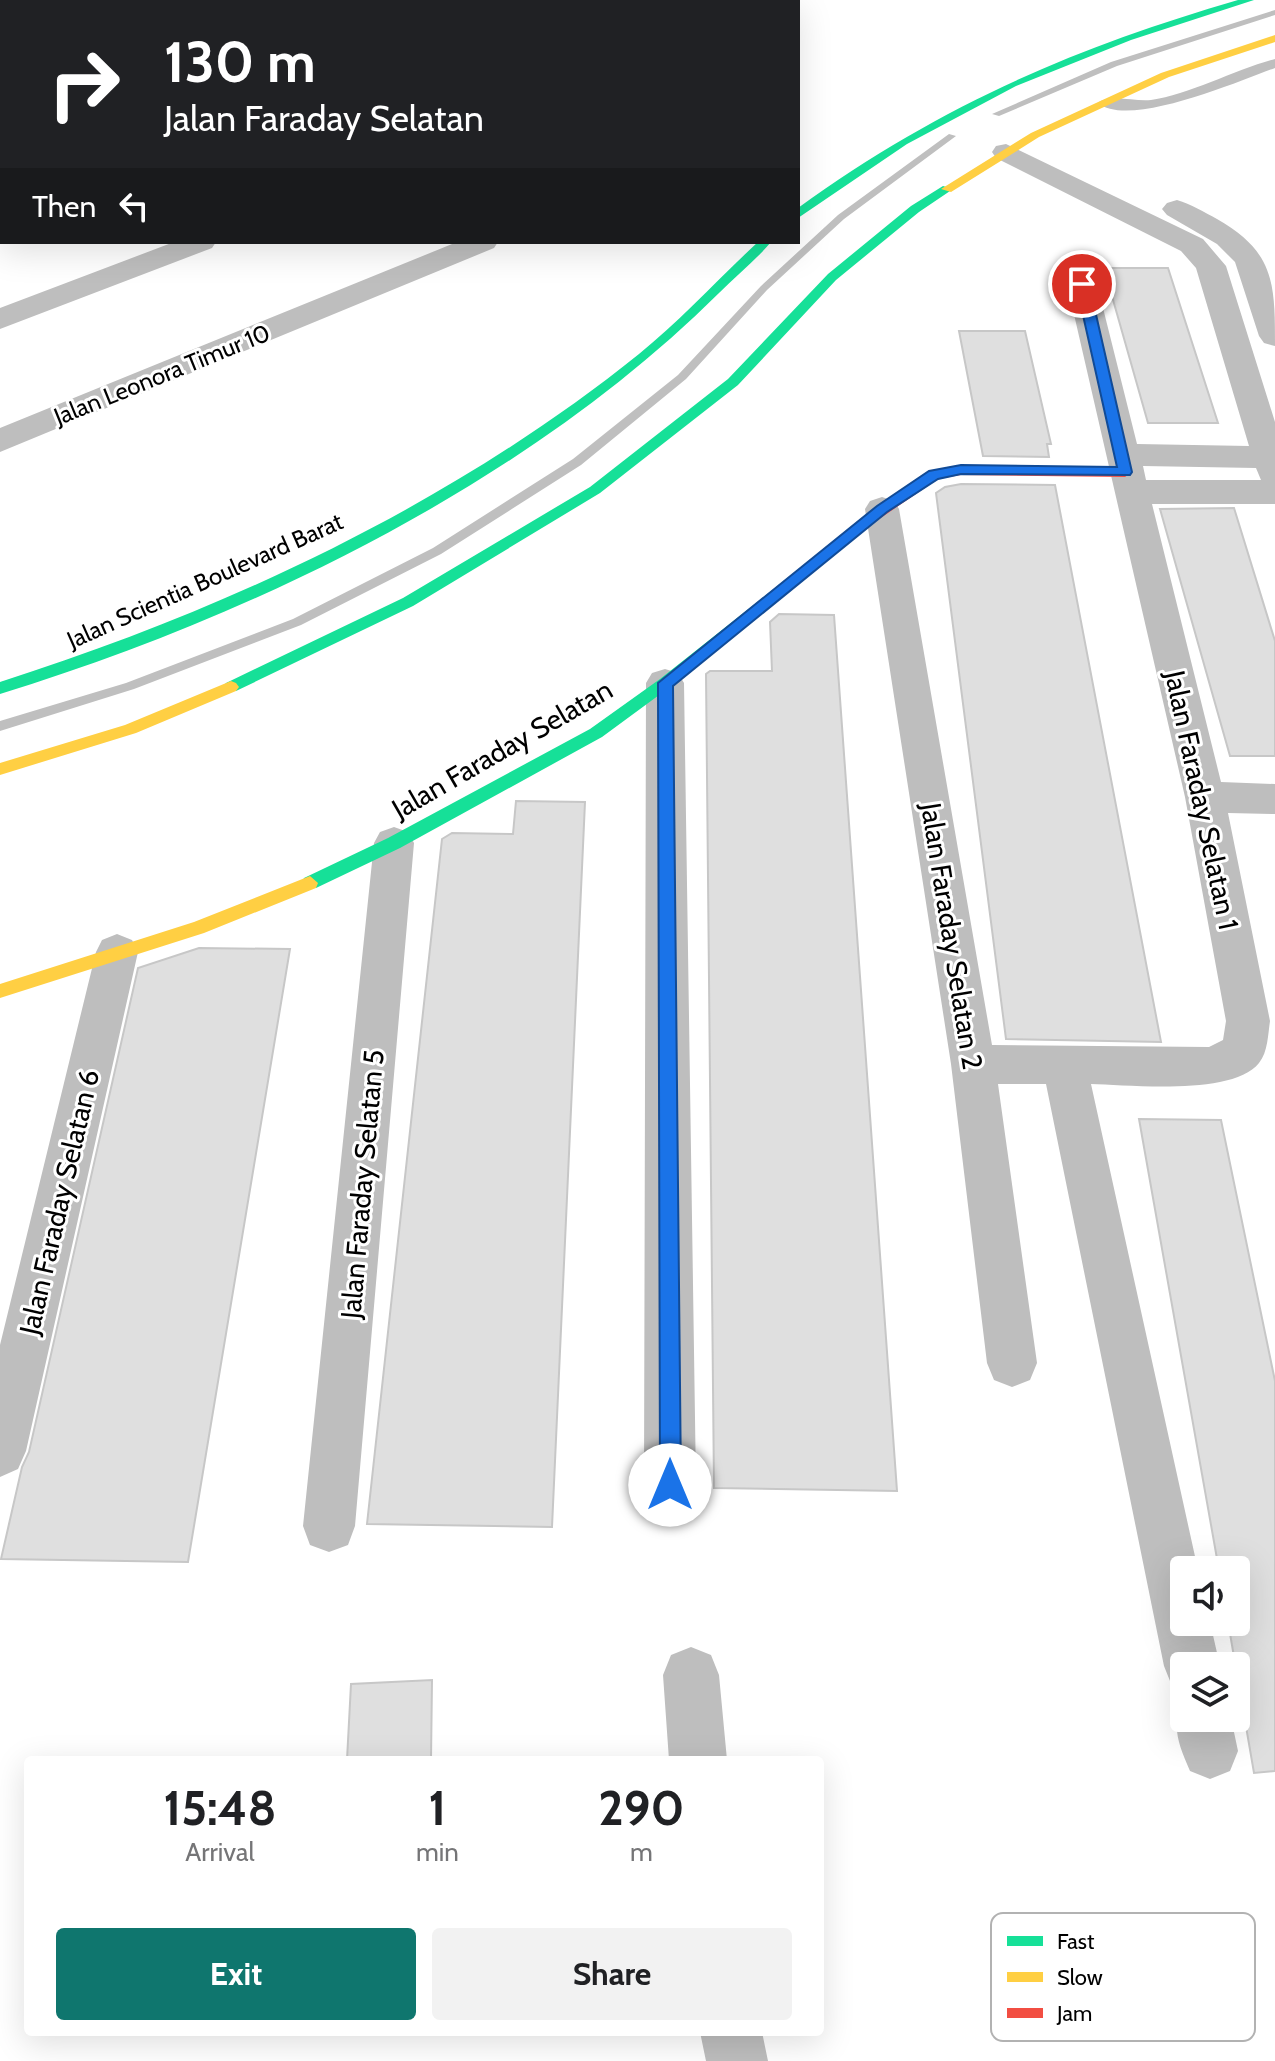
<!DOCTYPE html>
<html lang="en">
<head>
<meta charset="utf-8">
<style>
  :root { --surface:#fff; --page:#f2f2f2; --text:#202124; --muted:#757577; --accent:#0f766e }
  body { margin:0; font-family:Cabin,sans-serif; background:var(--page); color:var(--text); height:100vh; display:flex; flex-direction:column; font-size:30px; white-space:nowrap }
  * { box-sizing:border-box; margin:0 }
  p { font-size:26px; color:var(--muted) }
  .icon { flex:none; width:44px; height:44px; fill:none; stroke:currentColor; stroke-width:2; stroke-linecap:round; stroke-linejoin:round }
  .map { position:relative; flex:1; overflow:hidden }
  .side { position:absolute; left:24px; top:1756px; width:800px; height:280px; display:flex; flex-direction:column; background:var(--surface); border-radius:8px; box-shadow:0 8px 32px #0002 }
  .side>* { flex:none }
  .banner { position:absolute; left:0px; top:0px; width:800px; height:244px; box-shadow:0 8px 32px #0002; background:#202124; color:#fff; overflow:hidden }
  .tools { position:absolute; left:1170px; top:1556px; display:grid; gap:16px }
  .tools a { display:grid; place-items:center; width:80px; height:80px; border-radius:8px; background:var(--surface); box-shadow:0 8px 32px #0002; font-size:40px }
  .pin { position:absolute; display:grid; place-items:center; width:68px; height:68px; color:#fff; margin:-34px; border:4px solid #fff; border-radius:50%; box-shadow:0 2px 8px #0007 }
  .me { position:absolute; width:88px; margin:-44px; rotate:0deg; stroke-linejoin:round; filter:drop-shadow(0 0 6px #0008) }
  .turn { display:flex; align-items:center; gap:28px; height:168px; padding:0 32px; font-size:36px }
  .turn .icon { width:104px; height:104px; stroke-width:2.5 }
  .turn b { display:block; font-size:56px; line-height:68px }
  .then { display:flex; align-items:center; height:76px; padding:0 32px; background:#0003; gap:16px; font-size:30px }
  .eta { display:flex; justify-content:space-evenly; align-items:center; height:136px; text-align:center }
  .eta b { font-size:48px; font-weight:700; line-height:56px }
  .action { display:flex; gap:16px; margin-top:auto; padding:16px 32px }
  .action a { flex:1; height:92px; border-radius:8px; background:var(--accent); color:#fff; font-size:32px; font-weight:700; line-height:92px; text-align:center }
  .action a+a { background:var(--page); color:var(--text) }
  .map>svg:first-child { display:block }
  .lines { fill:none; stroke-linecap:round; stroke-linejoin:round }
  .stream { fill:#bfbfbf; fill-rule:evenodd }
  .building { fill:#dfdfdf; stroke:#c7c7c7; stroke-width:2 }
  .lane { fill:#bebebe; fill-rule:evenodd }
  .street { fill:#bebebe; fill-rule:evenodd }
  .fast { fill:#16e098; fill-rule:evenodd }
  .slow { fill:#ffcf43; fill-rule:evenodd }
  .jam { fill:#f24e42; fill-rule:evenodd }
  .route { fill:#1a73e8; stroke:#114b97; stroke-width:2 }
  .labels { text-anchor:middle; stroke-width:6; stroke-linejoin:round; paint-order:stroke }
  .far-street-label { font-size:24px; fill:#000; stroke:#fff }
  .street-label { font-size:28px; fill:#000; stroke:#fff }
  .key { fill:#fff; stroke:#b2b2b2; stroke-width:2 }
  .key-label { font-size:22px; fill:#000 }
</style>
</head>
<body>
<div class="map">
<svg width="1275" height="2061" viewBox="0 0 1275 2061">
  <rect width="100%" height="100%" fill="#fff"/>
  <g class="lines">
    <path class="stream" d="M1275,10V15L1117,66L999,116L992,114L1111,62Z
      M949,134L956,136L844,219L767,290L686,379L581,465L441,554L301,625L134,689L0,731V721L126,683L293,619L433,548L573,459L678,375L761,286L838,215Z"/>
  </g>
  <path class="building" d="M1104,268H1168L1218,423H1148Z
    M959,331H1025L1051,444H1047L1049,457L983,456Z
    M961,484L1055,485L1161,1042L1006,1039L936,493L945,487Z
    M1234,508L1275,641V756H1230L1160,509Z
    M779,614L834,615L897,1491L714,1488L706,674L710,671H772L770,622Z
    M516,801L585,802L552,1527L367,1524L442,839L452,833L513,834Z
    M199,948L290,949L188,1562L1,1559L22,1467L29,1452L138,968Z
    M1139,1119L1221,1120L1275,1381V1771L1254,1773L1228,1622H1236V1570H1219Z
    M432,1680L431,1760H347L351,1684Z"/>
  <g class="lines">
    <path class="lane" d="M1275,59V68C1239,81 1129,129 1098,103C1108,94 1136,102 1151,100C1189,95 1236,69 1275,59Z"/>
    <path class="street" d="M0,9L2,10V27L0,26Z
      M1006,144L1203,239L1226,266L1275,422V504H1152L1221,782L1275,784V814L1228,813L1270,1021C1268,1034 1268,1052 1259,1063C1233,1096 1130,1085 1091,1084L1198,1570H1184V1622H1210L1220,1666H1184V1690L1172,1686L1164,1666L1046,1084H998L1037,1363L1030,1380L1012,1387L994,1380L987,1363L951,1064L865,509L870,501L882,497L894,501L899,509L992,1045L1209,1047L1223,1040L1226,1021L1185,797L1067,284L1071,277L1082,275L1093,277L1097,284L1137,444L1249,446L1196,268L1181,251L996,158L992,152L996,146ZM1143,466L1256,468L1261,480H1146Z
      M1177,200C1191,204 1204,212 1217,219C1275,252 1275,284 1275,346L1264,343L1259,336L1235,262L1217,244L1167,215L1162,209L1167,203Z
      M2,213V231L0,232V214Z
      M174,242H216L212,248L0,329V308Z
      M457,242H498L494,248L0,452V428Z
      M665,669L678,673L684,683L696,1485L688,1503L670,1511L652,1503L644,1485L646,683L652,673Z
      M394,827L408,832L414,843L355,1526L348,1545L329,1552L310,1545L303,1526L374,843L380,832Z
      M117,934L132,940L138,952L26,1451L18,1469L0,1477V1345L96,952L102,940Z
      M691,1647L711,1655L719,1675L727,1760H669L663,1675L671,1655Z
      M1183,1698L1184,1718H1231L1238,1751L1230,1771L1210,1779L1190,1771C1178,1743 1171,1727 1183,1698Z
      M700,2032H762L768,2061H706Z"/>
    <path class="fast" d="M1238,0H1254L1131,40L1016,86L907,144L798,218V208C937,107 1073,48 1238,0Z
      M943,186L953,189L919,212L836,280L738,385L600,493L413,606L236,691H226L223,687L226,683L403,598L590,487L728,379L828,274L911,206Z
      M758,242H771C756,260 736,276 719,293C529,482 254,616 0,694V682C228,609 451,505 639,354C681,320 718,279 758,242Z
      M861,520L868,525L866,528L670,687L602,737L400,848L316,888H304L302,883L304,878L388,838L590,729L660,679Z"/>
    <path class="slow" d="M1275,35V42L1169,77L1039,137L951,192L941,189L1031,133L1161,73Z
      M231,681L236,683L239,687L236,691L136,733L0,775V763L125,725Z
      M310,876L318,883L316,888L204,933L0,998V984L194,922Z"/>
    <path class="jam" d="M961,465L1125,467L1132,472L1125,477L961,475L938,479L866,528H856L854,525L929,472Z"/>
  </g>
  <path class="route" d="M1082,280L1089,284L1132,472L1130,475L961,474L938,479L887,512L673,686L681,1485L678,1493L670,1496L663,1493L660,1485L658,683L877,506L929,471L961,465L1117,467L1076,284Z"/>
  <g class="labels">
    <g class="far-street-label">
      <text transform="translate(162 375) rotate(-22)" y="8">Jalan Leonora Timur 10</text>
      <text transform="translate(205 581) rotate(-24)" y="8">Jalan Scientia Boulevard Barat</text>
    </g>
    <g class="street-label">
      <text transform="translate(502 749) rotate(-30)" y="10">Jalan Faraday Selatan</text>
      <text transform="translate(1202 800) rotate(78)" y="10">Jalan Faraday Selatan 1</text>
      <text transform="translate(952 936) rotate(81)" y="10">Jalan Faraday Selatan 2</text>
      <text transform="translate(362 1184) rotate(-85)" y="10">Jalan Faraday Selatan 5</text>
      <text transform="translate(59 1202) rotate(-77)" y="10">Jalan Faraday Selatan 6</text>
    </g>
  </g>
  <rect x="991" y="1913" width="264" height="128" rx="12" class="key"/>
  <rect x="1007" y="1936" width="36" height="10" fill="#16e098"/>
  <rect x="1007" y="1972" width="36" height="10" fill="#ffcf43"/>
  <rect x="1007" y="2008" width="36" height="10" fill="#f24e42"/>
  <g class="key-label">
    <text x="1057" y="1949">Fast</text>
    <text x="1057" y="1985">Slow</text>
    <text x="1057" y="2021">Jam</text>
  </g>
</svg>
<div class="tools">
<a><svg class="icon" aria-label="sound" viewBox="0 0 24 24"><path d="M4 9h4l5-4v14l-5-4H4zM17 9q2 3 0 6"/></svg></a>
<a><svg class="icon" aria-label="layers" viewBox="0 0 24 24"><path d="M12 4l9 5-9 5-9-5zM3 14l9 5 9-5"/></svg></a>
</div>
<div class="pin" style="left:1082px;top:284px;background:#d93025"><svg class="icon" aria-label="arrive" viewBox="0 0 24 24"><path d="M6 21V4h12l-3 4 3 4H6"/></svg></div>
<svg class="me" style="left:670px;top:1485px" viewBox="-20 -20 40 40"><circle r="19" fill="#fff"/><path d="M0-13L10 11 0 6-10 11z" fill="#1a73e8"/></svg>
<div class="banner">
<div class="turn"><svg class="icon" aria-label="right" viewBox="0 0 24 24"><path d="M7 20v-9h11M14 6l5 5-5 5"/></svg><div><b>130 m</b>Jalan Faraday Selatan</div></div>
<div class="then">Then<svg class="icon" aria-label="left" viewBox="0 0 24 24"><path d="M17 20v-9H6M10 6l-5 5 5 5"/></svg></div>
</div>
<section class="side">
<div class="eta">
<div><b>15:48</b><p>Arrival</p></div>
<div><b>1</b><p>min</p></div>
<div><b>290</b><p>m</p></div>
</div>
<div class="action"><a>Exit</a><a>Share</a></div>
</section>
</div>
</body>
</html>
